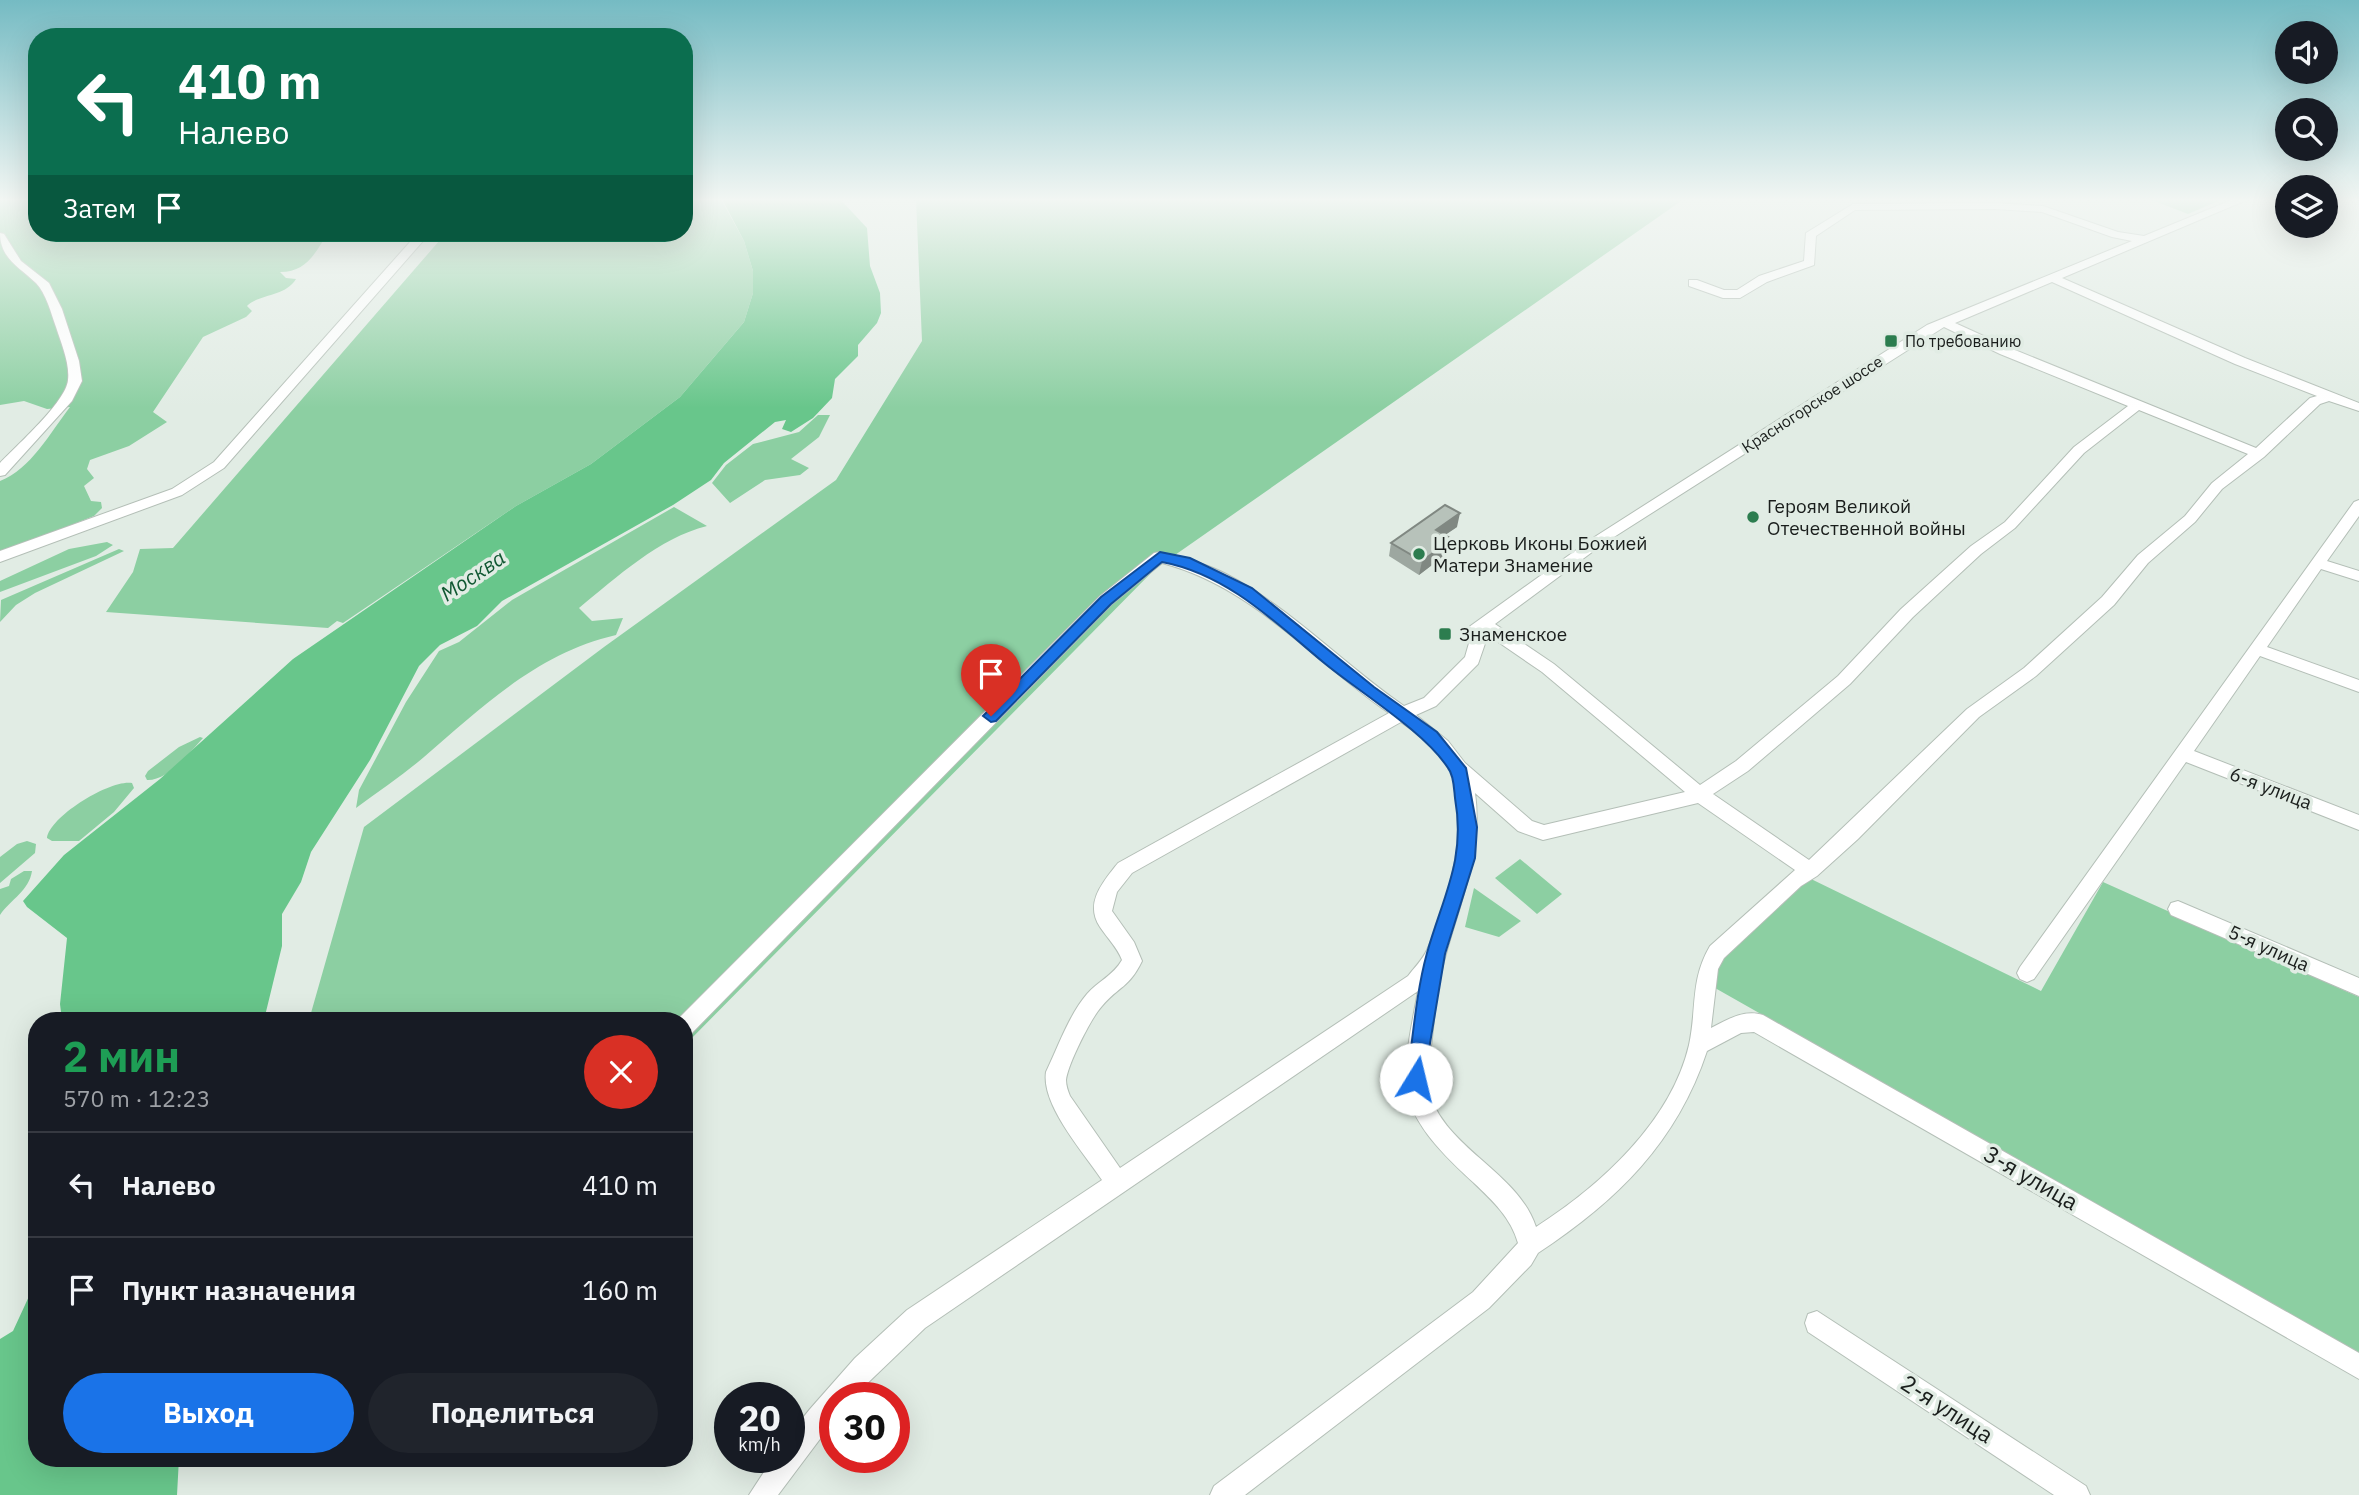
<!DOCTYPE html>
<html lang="ru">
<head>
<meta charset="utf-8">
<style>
  :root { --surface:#171b24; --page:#20242c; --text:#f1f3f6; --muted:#9ea1a6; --line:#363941; --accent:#1a73e8 }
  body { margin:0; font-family:"IBM Plex Sans",sans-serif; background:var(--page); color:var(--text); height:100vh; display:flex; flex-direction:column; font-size:26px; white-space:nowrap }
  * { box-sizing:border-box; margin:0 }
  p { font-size:23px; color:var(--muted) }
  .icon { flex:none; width:38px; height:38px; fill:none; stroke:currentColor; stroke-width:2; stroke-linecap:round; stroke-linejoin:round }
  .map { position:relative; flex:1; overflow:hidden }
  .side { position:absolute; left:28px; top:1012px; width:665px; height:455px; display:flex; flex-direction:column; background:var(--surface); border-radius:28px; box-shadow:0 7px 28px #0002 }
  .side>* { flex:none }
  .hud { position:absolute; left:28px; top:28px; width:665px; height:214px; border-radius:28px; box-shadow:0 7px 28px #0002; background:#0b6e4f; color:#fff; overflow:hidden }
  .controls { position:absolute; left:2275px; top:21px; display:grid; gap:14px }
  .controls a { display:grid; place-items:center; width:63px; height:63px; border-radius:50%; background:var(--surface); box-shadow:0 7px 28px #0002; font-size:35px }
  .speed { position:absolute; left:714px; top:1382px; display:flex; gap:14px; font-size:35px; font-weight:700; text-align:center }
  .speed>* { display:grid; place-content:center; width:91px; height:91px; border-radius:50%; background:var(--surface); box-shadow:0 7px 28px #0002; line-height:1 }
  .speed small { font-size:18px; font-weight:400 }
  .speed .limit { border:10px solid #d22; background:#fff; color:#111 }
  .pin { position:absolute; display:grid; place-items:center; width:60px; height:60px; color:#fff; margin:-72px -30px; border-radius:50% 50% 50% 0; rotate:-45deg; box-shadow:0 0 7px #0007 }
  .pin .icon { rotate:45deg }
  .me { position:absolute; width:77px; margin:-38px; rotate:9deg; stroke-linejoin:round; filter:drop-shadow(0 0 5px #0008) }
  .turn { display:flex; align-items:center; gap:24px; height:147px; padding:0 35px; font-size:32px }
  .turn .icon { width:91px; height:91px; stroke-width:2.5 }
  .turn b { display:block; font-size:49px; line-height:60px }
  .then { display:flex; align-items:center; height:66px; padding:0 35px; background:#0003; gap:14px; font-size:26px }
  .round { display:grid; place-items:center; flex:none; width:74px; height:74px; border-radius:37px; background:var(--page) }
  .overview { display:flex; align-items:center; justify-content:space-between; height:119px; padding:0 35px }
  h1 { font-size:42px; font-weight:700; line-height:52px; color:#1e9e55 }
  .button { display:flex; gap:14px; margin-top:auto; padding:14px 35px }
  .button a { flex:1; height:80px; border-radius:42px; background:var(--accent); color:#fff; font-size:28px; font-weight:700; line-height:80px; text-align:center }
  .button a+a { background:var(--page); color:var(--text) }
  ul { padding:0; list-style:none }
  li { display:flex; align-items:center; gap:21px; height:105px; padding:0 35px; border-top:2px solid var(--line) }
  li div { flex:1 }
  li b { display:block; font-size:26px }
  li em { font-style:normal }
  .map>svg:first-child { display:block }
  .green { fill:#8ccfa2 }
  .water { fill:#68c68b }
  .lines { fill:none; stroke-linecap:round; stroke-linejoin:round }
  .minor-casing { stroke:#b4bfb7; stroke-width:2 }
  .minor { fill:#fff; fill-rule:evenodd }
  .wall { fill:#9da7a0 }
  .shaded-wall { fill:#808882 }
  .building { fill:#b7c2ba; stroke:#808882; stroke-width:2 }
  .route { fill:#1a73e8; stroke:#114b97; stroke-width:2 }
  .poi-dot { fill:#2c7d4f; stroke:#e1ece4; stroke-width:2.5 }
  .labels { text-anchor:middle; stroke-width:7; stroke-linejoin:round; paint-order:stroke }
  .far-poi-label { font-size:16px; fill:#1a1e1c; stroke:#e1ece4; text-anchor:start }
  .far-street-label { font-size:16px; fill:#1a1e1c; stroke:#e1ece4 }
  .poi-label { font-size:19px; fill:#1a1e1c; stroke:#e1ece4; text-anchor:start }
  .street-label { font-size:19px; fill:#1a1e1c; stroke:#e1ece4 }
  .water-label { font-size:21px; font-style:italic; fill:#105832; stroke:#e1ece4 }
  .near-street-label { font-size:23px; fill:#1a1e1c; stroke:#e1ece4 }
</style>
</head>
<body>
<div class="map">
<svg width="2359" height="1495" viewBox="0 0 2359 1495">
  <rect width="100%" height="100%" fill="#e1ece4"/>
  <path class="green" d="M0,199H37V233H328C315,253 307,272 280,272L286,278L296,279C285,297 261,293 247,306L252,311L246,317L203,337L153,412L167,422L129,446L90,460L87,469L94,478L84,486L91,501L101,502L102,508L94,516L0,553V481C31,469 50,433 70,407L47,409L24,401L0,405Z
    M684,199H721L744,241L753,271V293L744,322L680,397L591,464L516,506L343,623L337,621L328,628L106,612L133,572L140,549L173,548L446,233H684Z
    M916,199H1684L1155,569L684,1046V1020H309L364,827L604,647L836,480L922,341Z
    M2149,199H2223L2188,214Z
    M818,415H830L819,437L791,459L809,468L800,475L765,480L730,503L712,483L726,465L753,444L799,432Z
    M674,507L707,526C659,538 617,577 579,608L592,621L623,618L616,635C538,653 483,706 424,757C403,775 379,791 356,808L359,790L406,702L439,651L459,642L512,600Z
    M107,542L113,545L96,556L0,592V581L69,549Z
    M119,549L124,551L35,593L16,605L0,622L1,600Z
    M200,737L203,738C190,752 168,781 147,780L145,776L148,771L179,747Z
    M132,783L134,788L114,812L79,841H52L47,838C50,816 111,779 132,783Z
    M27,841L36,844L35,853L0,883V857L17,844Z
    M1520,859L1562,894L1537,914L1495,878Z
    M24,871H32C29,891 11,899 0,915V889L9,886L11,879Z
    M1809,878L2041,991L2103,882L2359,997V1353L1708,984L1731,947Z
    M1474,888L1521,921L1499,937L1465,927Z"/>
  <path class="water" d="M722,199H840L867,228L870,266L880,293L881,313L877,323L858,345V356L835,379L832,398L813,418L791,432L782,429L786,420L775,422L724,463L711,480L673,505L502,601L477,626L440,645L419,666L370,760L311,852L301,882L282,914V946L264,1020H62L60,1004L67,938L27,907L23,901L64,855L160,779L293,659L516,506L591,464L680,397L744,322L753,293V271L744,241Z
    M37,1279V1458H179L177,1495H0V1339L13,1331Z"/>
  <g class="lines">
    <defs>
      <path id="minor" d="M2234,199H2249L2062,278L2245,358L2359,403V411L2329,401L2320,404L2264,457L2222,489L2195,522L2148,563L2114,605L2036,676L1979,717L1858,839L1817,876L1801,886L1724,958L1718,969L1711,1028C1728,1019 1745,1009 1763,1015L2359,1353V1379L1754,1032L1741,1033L1707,1051C1677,1142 1617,1201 1538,1253L1531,1265L1489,1308L1245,1495H1210L1214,1486L1473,1292L1518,1243C1511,1218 1493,1201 1474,1183C1446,1157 1404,1119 1406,1077C1406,1049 1413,1019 1418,991L925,1328L852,1398H835V1419L778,1495H749L773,1458H789V1435L810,1409L855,1358L907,1310L1102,1180C1084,1153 1041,1105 1046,1072C1058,1047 1069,1015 1087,994C1098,981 1113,976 1122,960C1117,947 1108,939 1100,927C1084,903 1103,882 1118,863L1389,713C1313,661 1254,587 1162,563L1112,604L691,1034L684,1036V1020H677L1100,596L1154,553L1159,552C1182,558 1205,563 1226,574C1291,608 1343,664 1404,706L1424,698L1465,657L1471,636L1467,631L1469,627L1593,538L1927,325L2132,241L2112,237L2042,212L1995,209L1855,210L1816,236L1814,265L1767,282L1740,298H1723L1689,286V280H1697L1724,290H1737L1759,276L1804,261L1806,233L1853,204L1995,203L2043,206L2118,232L2144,236ZM2052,282L2235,364L2317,396L2310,398L2256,448L2010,348L1955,323ZM1944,327L2000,354L2128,406L2074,447L2005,522L1971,546L1901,609L1838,676L1736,761L1700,785L1554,664L1495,624L1603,544ZM2139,410L2248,454L2212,483L2185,516L2138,555L2102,597L2024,668L1967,709L1809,860L1713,794L1748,771L1850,684L1913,617L1981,554L2015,528L2084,453ZM1488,635L1542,672L1685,792L1544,825L1532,821L1465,763L1448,741L1416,715L1436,706L1478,664ZM1401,722C1418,734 1438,748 1448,766C1474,813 1449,904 1427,950C1423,959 1414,968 1408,976L1120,1168L1070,1096C1068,1091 1066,1086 1066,1080C1068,1064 1091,1018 1102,1006C1119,986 1129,988 1142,961L1134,942L1112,911L1117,892L1132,873ZM1475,793L1518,831L1543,840L1698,803L1795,870L1710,946C1690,980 1697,1008 1689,1045C1671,1122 1600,1186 1536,1227C1517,1168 1434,1145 1427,1080C1426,1067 1431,1051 1432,1038C1435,1010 1438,981 1446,954C1461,899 1483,851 1475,793Z
        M0,233L4,234L21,261L49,283L62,309L79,361L82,381L72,401L5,475L0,476V463C16,446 66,402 68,380C70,363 61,343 56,327C51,313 46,293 36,283C19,267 0,258 0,233Z
        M418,233H430L224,468L182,495L0,562V551L172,489L214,462Z
        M2359,500V516L2327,561L2359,571V581L2321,569L2267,647L2359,680V692L2260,656L2194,751L2359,815V830L2186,762L2034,979L2027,982L2020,979L2017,973L2020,967L2354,502Z
        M2178,901L2359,978V996L2171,915L2168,909L2171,903Z
        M1817,1311L2086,1486L2090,1495H2054L1808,1332L1805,1323L1808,1314Z"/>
    </defs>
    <use href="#minor" class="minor-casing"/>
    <use href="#minor" class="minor"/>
  </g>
  <path class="wall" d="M1457,527L1445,535L1449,552L1419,575L1389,556L1391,543Z"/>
  <path class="shaded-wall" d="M1460,513L1457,527L1433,543L1436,530Z
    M1452,539L1449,552L1419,575L1422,561Z"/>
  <path class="building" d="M1445,505L1460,513L1436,530L1452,539L1422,561L1391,543Z"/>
  <linearGradient id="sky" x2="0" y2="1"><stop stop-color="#75bbc3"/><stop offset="0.49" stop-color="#f2f6f3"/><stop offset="1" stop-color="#f2f6f3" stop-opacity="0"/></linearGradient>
  <rect width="2359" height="408" fill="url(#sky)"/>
  <path class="route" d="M1160,552L1190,558L1252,588L1374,687L1437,732L1466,768L1477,827L1475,858L1445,954L1423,1085L1416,1088L1410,1085L1407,1079C1413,1038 1416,993 1427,953C1443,896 1466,860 1455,798C1454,789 1454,775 1448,768C1424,731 1359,692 1323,662C1274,621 1226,574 1162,562L1111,604L996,721L991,722L983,716L1101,597Z"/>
  <g class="poi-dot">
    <rect x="1884" y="334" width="14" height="14" rx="3.5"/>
    <circle cx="1753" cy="517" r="7"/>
    <circle cx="1419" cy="554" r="7"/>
    <rect x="1438" y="627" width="14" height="14" rx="3.5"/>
  </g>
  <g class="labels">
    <g class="far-poi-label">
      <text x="1905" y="347">По требованию</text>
    </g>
    <g class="far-street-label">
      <text transform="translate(1812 404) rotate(-33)" y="6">Красногорское шоссе</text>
    </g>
    <g class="poi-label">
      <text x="1767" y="513">Героям Великой<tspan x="1767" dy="22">Отечественной войны</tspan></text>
      <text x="1433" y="550">Церковь Иконы Божией<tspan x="1433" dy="22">Матери Знамение</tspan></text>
      <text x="1459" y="641">Знаменское</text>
    </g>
    <g class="street-label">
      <text transform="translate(2271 788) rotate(21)" y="7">6-я улица</text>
      <text transform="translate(2269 948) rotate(24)" y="7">5-я улица</text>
    </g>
    <g class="water-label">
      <text transform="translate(473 576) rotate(-34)" y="7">Москва</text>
    </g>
    <g class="near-street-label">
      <text transform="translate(2031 1178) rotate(30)" y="8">3-я улица</text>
      <text transform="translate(1947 1409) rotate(33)" y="8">2-я улица</text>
    </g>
  </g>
</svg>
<div class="controls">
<a><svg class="icon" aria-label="sound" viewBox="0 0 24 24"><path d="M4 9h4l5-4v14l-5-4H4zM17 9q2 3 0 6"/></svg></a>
<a><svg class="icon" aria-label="search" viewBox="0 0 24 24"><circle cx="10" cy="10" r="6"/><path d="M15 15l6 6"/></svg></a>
<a><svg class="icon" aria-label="layers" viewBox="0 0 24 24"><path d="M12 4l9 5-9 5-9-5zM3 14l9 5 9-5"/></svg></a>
</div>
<div class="speed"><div>20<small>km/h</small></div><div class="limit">30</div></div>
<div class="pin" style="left:991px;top:716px;background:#d93025"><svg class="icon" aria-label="arrive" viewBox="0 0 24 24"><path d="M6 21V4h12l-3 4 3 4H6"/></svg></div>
<svg class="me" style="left:1416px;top:1079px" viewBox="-20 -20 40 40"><circle r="19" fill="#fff"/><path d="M0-13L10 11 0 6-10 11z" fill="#1a73e8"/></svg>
<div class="hud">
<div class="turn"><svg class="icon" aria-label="left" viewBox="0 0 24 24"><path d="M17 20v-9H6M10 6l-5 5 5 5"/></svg><div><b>410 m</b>Налево</div></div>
<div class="then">Затем<svg class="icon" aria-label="arrive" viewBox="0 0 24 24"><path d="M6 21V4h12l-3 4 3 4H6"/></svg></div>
</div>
<section class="side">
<div class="overview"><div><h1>2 мин</h1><p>570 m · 12:23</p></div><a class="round" style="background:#d93025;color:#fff"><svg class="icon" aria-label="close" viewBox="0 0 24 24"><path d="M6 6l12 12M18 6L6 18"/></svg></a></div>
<ul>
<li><svg class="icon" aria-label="left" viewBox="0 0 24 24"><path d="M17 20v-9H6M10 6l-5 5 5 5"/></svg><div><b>Налево</b></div><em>410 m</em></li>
<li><svg class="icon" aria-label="arrive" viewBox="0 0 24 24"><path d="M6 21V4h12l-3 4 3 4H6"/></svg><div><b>Пункт назначения</b></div><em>160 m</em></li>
</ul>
<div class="button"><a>Выход</a><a>Поделиться</a></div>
</section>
</div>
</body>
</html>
